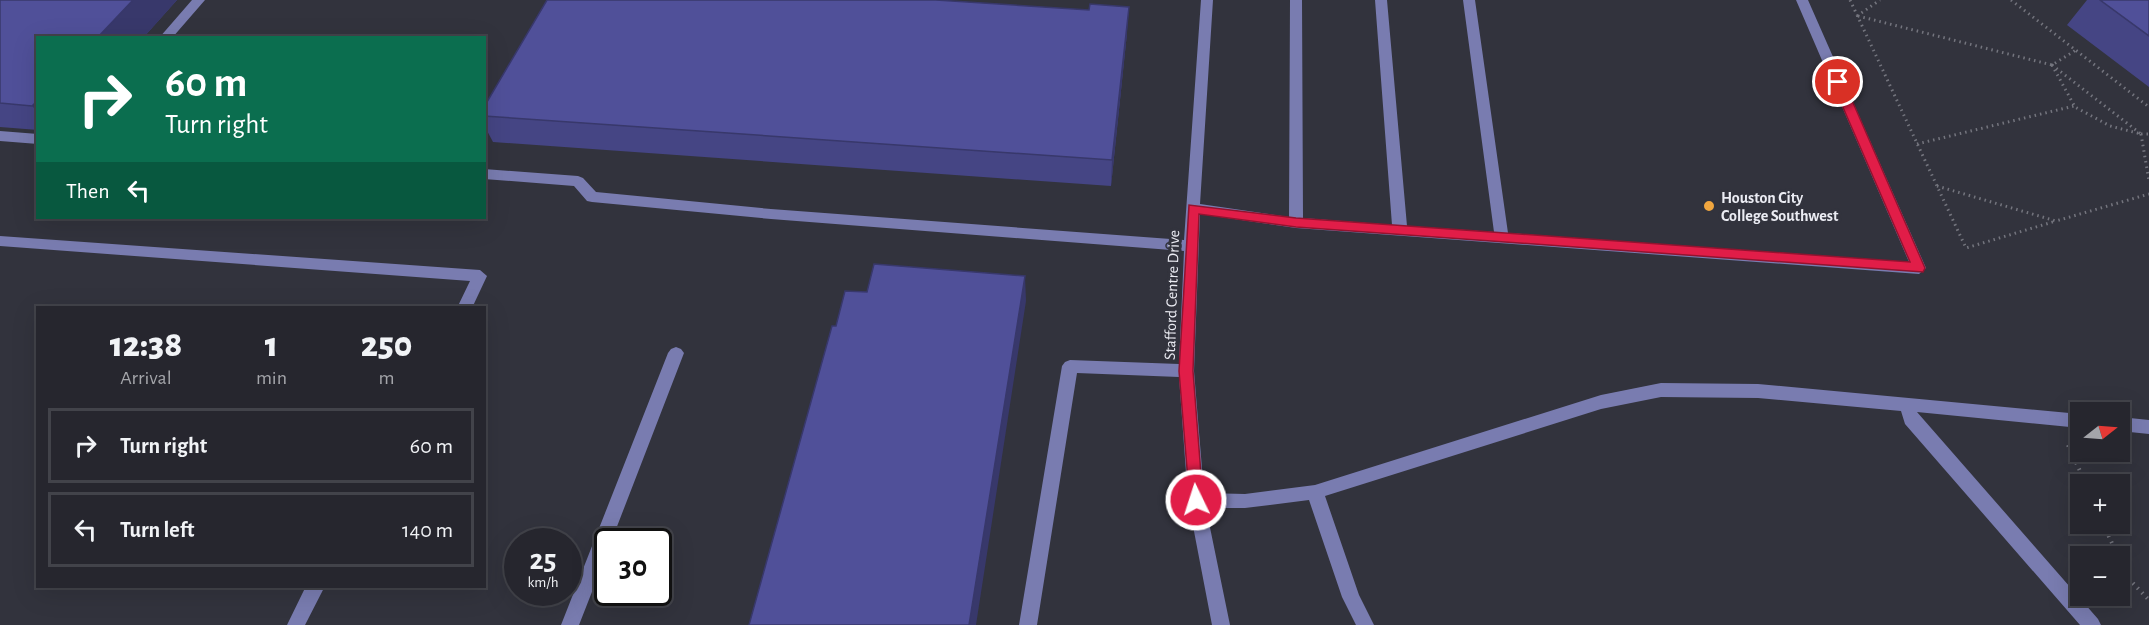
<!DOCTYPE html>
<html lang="en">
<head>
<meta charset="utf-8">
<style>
  :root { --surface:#26262e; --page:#2e2e36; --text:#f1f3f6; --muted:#a4a5aa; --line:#42434a }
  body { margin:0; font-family:"Alegreya Sans",sans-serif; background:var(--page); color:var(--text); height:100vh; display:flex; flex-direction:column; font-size:22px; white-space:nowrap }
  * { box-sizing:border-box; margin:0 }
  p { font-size:20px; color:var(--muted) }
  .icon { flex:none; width:33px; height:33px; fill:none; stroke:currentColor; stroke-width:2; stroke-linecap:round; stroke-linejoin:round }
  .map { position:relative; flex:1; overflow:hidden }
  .sheet { position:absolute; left:36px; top:306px; width:450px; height:282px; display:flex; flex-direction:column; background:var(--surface); border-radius:0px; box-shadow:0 6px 24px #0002,0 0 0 2px var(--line) }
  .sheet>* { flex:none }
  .banner { position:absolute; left:36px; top:36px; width:450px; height:183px; border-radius:0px; box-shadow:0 6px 24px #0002,0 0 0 2px var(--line); background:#0b6e4f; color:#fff; overflow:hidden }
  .needle { width:39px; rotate:73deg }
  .buttons { position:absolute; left:2070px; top:402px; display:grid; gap:12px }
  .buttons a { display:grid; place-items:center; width:60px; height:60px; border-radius:0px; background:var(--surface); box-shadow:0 6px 24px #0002,0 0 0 2px var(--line); font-size:30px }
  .speed { position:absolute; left:504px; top:528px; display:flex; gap:12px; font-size:30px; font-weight:700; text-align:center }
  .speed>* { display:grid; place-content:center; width:78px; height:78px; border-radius:50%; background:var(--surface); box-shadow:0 6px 24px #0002,0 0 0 2px var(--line); line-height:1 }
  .speed small { font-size:15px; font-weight:400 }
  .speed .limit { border:3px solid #111; border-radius:9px; background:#fff; color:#111 }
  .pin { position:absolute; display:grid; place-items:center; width:51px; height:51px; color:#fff; margin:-26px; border:3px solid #fff; border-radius:50%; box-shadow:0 2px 6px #0007 }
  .me { position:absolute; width:66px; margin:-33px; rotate:356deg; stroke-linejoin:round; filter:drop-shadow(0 0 4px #0008) }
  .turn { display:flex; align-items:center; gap:21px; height:126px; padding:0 30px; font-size:27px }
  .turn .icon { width:78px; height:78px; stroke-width:2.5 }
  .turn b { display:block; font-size:42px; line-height:51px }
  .then { display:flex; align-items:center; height:57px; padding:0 30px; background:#0003; gap:12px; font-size:22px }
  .eta { display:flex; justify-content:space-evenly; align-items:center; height:102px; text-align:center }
  .eta b { font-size:36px; font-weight:800; line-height:42px }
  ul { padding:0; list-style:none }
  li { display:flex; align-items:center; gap:18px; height:75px; margin:0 12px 9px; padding:0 18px; border:3px solid var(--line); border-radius:0px }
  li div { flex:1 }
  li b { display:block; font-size:22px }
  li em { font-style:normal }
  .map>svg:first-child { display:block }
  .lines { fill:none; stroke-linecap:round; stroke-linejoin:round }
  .path-far1 { stroke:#74757e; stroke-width:3; stroke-dasharray:1.5 4; stroke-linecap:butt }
  .path { stroke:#74757e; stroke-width:4; stroke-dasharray:1.5 5; stroke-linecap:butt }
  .minor { fill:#797cb0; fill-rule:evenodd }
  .wall { fill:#454584 }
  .shaded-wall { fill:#38386b }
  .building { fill:#505099; stroke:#38386b; stroke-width:1.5 }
  .route { fill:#e11d48; stroke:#92132f; stroke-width:1.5 }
  .poi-dot { fill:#f0a63f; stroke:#32333d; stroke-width:2 }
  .labels { text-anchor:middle; stroke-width:6; stroke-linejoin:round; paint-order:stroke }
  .poi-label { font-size:16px; font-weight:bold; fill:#ebecf3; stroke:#32333d; text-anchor:start }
  .street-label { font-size:16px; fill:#ebecf3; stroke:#32333d }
</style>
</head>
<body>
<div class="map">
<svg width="2149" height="625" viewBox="0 0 2149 625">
  <rect width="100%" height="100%" fill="#32333d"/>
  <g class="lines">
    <path class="path-far1" d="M1850,0L1966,248L2056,221
      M2011,0L2149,107
      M1857,16L1880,0
      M1858,16L2052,65L2076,50
      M2052,65L2141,134L2110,126L2075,107Z
      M2141,134H2149
      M2141,134L2149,181
      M1917,144L2074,106
      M1937,186L2056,221L2149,194"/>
    <path class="path" d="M2068,445L2086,484
      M2103,524L2118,556
      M2120,561L2127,577L2149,600"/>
    <path class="minor" d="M192,0H205L172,38H159Z
      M1201,0H1213L1200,204L1289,217L1290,0H1302L1303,218L1392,225L1375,0H1387L1407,226L1494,232L1463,0H1475L1508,233L1909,262L1796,0H1808L1926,268L1919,274L1296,228L1200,214L1194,371L1204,493L1245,494L1315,485L1601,395L1661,383L1758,384L2080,414V428L1917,412L2098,619L2101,625H2080L1905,424L1901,411L1758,398L1661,397L1601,409L1325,496L1359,595L1374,625H1356L1342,597L1309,500L1245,508H1206L1230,625H1212L1188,500L1179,377L1077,373L1037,625H1019L1062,366L1065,362L1070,360L1179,364L1184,251L771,219L592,202L587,201L574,186L484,179V169L578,176L583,178L596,192L771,209L1184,240Z
      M0,131L38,134V144L0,141Z
      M0,236L480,270L487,276L472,308H457L470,281L0,246Z
      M676,347L681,349L684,353L611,542H608V551L579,625H561L668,353L671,349Z
      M2120,417L2149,420V434L2120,431Z
      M306,586H325L305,625H287Z"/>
  </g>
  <path class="wall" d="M0,0H177L143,38H38V130L0,127Z
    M2087,0H2149V87L2067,25Z
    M1127,33L1111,186L493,142L484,125V107Z"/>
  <path class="shaded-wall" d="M133,0H177L143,38H97Z
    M1129,7L1127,33L1111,186L1112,160Z
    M38,100V112L32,106Z
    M1025,276L1026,301L976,625H969Z"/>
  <path class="building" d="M0,0H133L97,38H38V100L32,106L0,103Z
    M547,0H936L1089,10L1090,4L1129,7L1112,160L484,116V107Z
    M2100,0H2149V36Z
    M874,264L1025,276L969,625H749L832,326H836L845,291L867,292Z"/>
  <path class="route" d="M1838,79L1844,82L1925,268L1923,272L1296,227L1199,214L1193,371L1203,500L1201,505H1190L1179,371L1189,205L1296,218L1910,262L1832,82Z"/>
  <circle class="poi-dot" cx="1709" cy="206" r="6"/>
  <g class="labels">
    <g class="poi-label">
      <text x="1721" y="203">Houston City<tspan x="1721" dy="18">College Southwest</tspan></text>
    </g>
    <g class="street-label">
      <text transform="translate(1171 295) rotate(-88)" y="6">Stafford Centre Drive</text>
    </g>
  </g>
</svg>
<div class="buttons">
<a><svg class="needle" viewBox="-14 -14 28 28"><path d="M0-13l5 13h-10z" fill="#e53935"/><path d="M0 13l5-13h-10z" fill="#a4a5aa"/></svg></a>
<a>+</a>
<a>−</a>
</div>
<div class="speed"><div>25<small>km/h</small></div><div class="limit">30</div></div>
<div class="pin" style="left:1838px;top:82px;background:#d93025"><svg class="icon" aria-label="arrive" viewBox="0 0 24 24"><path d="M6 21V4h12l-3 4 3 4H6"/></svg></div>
<svg class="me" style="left:1196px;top:500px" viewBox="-20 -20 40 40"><circle r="17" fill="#e11d48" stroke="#fff" stroke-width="3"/><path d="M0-11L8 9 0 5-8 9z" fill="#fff"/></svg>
<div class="banner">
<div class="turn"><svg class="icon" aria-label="right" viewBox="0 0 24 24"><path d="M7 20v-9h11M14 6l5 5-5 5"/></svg><div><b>60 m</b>Turn right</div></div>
<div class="then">Then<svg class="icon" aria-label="left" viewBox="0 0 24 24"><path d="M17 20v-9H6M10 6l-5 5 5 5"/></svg></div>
</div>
<section class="sheet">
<div class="eta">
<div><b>12:38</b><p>Arrival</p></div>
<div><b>1</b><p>min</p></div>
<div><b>250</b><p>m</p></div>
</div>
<ul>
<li><svg class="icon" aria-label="right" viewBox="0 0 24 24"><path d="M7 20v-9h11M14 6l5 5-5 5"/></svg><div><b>Turn right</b></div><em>60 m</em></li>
<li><svg class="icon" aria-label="left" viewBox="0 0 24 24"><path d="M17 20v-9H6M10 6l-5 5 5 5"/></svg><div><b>Turn left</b></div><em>140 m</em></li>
</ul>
</section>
</div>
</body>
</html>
